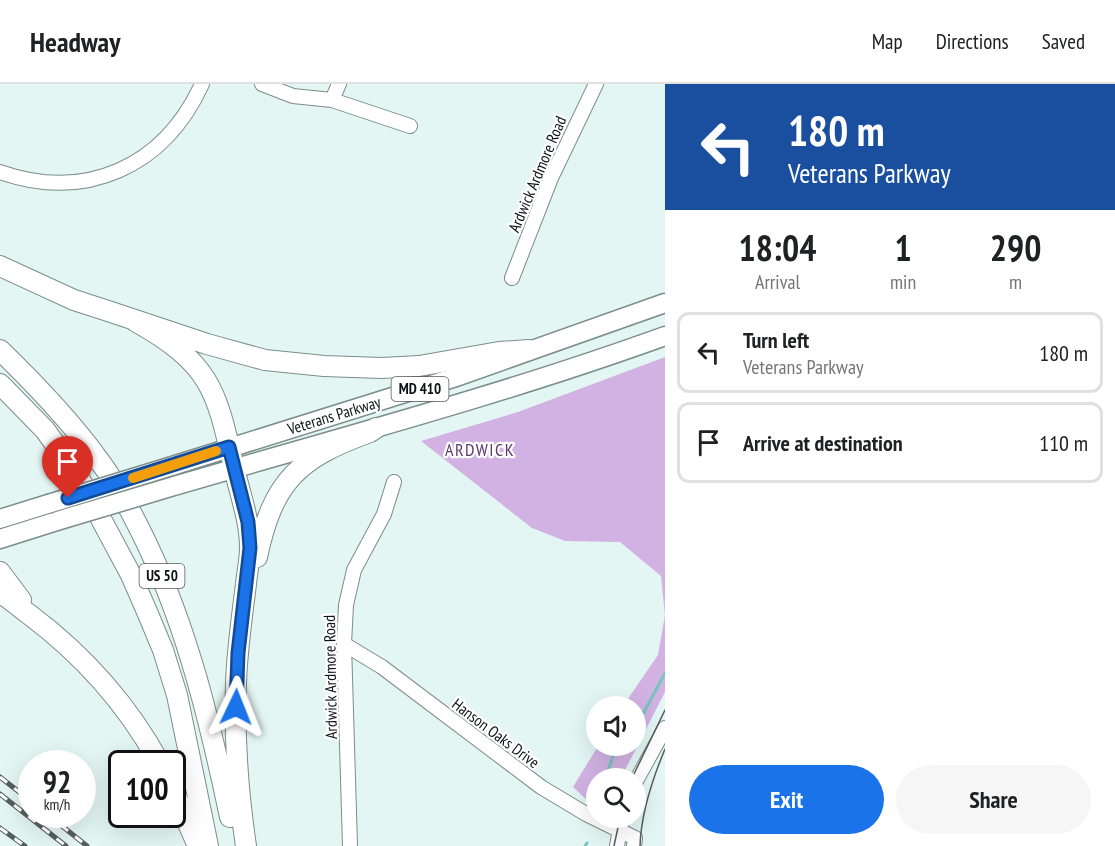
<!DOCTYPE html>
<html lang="en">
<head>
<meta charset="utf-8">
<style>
  :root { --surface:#fff; --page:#f6f6f6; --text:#202124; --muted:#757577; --line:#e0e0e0; --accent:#1a73e8 }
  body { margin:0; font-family:"PT Sans Narrow",sans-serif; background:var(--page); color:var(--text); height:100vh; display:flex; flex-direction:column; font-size:22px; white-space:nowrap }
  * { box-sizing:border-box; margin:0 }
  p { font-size:20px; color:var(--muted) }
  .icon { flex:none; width:33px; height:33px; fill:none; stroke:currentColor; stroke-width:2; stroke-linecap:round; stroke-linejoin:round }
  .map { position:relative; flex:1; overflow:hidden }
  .side { display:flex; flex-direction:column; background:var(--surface); width:450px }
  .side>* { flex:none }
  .top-card { background:#1a4fa0; color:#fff; overflow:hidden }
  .buttons { position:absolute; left:586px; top:612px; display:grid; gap:12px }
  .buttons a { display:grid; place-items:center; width:60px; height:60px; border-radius:50%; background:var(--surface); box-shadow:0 6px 24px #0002; font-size:30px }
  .speed { position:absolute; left:18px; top:666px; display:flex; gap:12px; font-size:30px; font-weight:700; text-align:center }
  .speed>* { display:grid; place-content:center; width:78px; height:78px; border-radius:50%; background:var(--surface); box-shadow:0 6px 24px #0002; line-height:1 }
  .speed small { font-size:15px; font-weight:400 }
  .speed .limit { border:3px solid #111; border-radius:9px; background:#fff; color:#111 }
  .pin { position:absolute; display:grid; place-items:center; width:51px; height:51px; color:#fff; margin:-62px -26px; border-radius:50% 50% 50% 0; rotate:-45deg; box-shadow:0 0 6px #0007 }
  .pin .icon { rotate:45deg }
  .me { position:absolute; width:66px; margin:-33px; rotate:2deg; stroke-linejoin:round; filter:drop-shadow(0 0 4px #0008) }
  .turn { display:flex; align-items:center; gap:21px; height:126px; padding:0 24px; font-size:27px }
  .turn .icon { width:78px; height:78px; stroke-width:2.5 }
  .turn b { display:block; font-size:42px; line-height:51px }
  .eta { display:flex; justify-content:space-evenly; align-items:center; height:102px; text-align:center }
  .eta b { font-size:36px; font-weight:700; line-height:42px }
  .button { display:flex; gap:12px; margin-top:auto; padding:12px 24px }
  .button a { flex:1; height:69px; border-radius:36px; background:var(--accent); color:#fff; font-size:24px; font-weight:700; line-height:69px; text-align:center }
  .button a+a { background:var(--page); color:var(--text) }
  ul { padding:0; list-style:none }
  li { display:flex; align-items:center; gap:18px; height:81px; margin:0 12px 9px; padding:0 12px; border:3px solid var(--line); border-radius:12px }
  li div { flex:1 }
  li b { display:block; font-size:22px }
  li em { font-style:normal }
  header { display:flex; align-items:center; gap:36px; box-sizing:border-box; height:84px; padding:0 30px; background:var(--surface); border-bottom:2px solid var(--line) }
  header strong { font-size:28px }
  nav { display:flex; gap:33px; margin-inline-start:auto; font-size:21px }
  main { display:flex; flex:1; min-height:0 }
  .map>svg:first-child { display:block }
  .forest { fill:#d2b2e3 }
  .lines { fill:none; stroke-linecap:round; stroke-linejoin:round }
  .stream { stroke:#78c3bc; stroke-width:3 }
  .minor-casing { stroke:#7c8d8b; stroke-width:16 }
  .major-casing { stroke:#7c8d8b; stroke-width:21 }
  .highway-casing { stroke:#7c8d8b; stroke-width:22 }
  .minor { stroke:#fff; stroke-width:14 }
  .major { stroke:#fff; stroke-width:18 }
  .highway { stroke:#fff; stroke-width:20 }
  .tram { stroke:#555f5e; stroke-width:1.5 }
  .rail-casing { stroke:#555f5e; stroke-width:5 }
  .rail { stroke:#fff; stroke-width:3; stroke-dasharray:9; stroke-linecap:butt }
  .major-bridge-casing { stroke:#7c8d8b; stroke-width:21; stroke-linecap:butt }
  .major-bridge { stroke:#fff; stroke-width:18 }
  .route-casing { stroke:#114b97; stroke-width:15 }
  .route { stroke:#1a73e8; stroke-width:10 }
  .slow { stroke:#f59e0b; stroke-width:10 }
  .labels { text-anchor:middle; stroke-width:4.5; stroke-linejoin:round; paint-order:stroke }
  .shield { fill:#fff; stroke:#565a5a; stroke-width:1.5 }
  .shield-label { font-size:15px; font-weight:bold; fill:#0d1313 }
  .street-label { font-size:16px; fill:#0d1313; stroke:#fff }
  .neighbourhood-label { font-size:18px; letter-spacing:1.5px; fill:#5e3971; stroke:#fff }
</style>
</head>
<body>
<header>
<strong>Headway</strong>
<nav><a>Map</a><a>Directions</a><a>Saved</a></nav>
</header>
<main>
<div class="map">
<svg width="665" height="762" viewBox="0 0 665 762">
  <rect width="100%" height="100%" fill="#e3f6f3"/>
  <path class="forest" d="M665,273V608L621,694H597V720L589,718L573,703L598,662H636V622H623L658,571L665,531L661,492L620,458L565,457L532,444L421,357L518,328Z"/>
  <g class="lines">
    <path class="stream" d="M636,643L665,589
      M606,694L613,671L620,662
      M585,762L587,759"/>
    <defs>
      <path id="minor" d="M262,0L293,12L332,16L410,42
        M332,16L339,0
        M0,88C86,118 164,83 202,0
        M512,194L551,94L596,0
        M344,560L382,583L541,703L586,730L635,754L634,762
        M636,697L665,644
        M350,762L344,560L346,521L354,486L384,430L394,398
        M617,762L622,734"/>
      <path id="major" d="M172,382L453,294L665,219
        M174,402C338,354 505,310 665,252
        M0,435L48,420
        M0,455L57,437"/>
      <path id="highway" d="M0,182L74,216L105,226L207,260L265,276L324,282L382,284L419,282L499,268L529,266
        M135,237C213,281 216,306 235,388C241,413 250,438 250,464C250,476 247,488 246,500C242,533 237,566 236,599C234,654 238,708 246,762
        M0,266C35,300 69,335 98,375C117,400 132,429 146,458C188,546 210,638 230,733
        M0,300L45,346L78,392L131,491L148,530L163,566L177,611L208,762
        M257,473C273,397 298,374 370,348L376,344
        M0,488L21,516
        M0,509C11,515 20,524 30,531C83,571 128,621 160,680
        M172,703L198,762"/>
    </defs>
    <use href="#minor" class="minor-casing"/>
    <use href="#major" class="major-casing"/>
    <use href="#highway" class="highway-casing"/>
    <use href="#minor" class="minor"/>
    <use href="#major" class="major"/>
    <use href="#highway" class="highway"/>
    <path class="tram" d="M632,694L665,626
      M614,762L620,734
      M640,762C641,729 652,696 665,665"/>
    <defs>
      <path id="rail" d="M0,693L32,718
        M0,710L66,762
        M47,730L87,762
        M0,744L25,762"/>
    </defs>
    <use href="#rail" class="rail-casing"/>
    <use href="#rail" class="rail"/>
    <defs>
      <path id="major-bridge" d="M48,420L172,382
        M57,437L174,402"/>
    </defs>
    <use href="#major-bridge" class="major-bridge-casing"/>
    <use href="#major-bridge" class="major-bridge"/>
  </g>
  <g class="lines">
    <defs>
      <path id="route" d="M68,414L229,363L248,438L250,464L238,569L236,623"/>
    </defs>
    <use href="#route" class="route-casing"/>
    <use href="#route" class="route"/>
    <path class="slow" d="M133,394L216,367"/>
  </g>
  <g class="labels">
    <g class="shield">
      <rect x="391.5" y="293" width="57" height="24" rx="4.5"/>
      <rect x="139.5" y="480" width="45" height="24" rx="4.5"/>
    </g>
    <g class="shield-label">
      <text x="420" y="310">MD 410</text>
      <text x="162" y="497">US 50</text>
    </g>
    <g class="street-label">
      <text transform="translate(537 90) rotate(-67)" y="6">Ardwick Ardmore Road</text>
      <text transform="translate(334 331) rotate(-17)" y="6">Veterans Parkway</text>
      <text transform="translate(330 593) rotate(-91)" y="6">Ardwick Ardmore Road</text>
      <text transform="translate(496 649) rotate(37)" y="6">Hanson Oaks Drive</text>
    </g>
    <g class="neighbourhood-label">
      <text x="480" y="372">ARDWICK</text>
    </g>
  </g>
</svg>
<div class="buttons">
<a><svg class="icon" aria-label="sound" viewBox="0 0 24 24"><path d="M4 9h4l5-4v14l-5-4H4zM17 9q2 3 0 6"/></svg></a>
<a><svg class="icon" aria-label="search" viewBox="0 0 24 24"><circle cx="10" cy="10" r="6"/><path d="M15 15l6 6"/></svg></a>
</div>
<div class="speed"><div>92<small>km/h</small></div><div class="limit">100</div></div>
<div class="pin" style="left:68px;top:414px;background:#d93025"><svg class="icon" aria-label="arrive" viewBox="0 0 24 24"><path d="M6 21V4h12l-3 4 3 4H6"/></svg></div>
<svg class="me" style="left:236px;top:623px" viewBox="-20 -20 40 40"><path d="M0-17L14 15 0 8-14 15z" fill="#1a73e8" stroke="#fff" stroke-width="4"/></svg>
</div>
<section class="side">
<div class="top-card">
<div class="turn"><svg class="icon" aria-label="left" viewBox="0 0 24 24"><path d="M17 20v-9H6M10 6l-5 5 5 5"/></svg><div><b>180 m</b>Veterans Parkway</div></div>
</div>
<div class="eta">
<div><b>18:04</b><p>Arrival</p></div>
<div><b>1</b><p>min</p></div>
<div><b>290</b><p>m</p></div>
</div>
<ul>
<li><svg class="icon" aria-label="left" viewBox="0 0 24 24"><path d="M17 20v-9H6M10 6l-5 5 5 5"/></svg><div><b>Turn left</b><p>Veterans Parkway</p></div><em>180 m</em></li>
<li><svg class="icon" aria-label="arrive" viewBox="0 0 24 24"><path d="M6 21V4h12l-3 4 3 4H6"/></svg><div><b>Arrive at destination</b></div><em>110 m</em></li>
</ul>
<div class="button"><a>Exit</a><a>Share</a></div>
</section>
</main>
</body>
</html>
